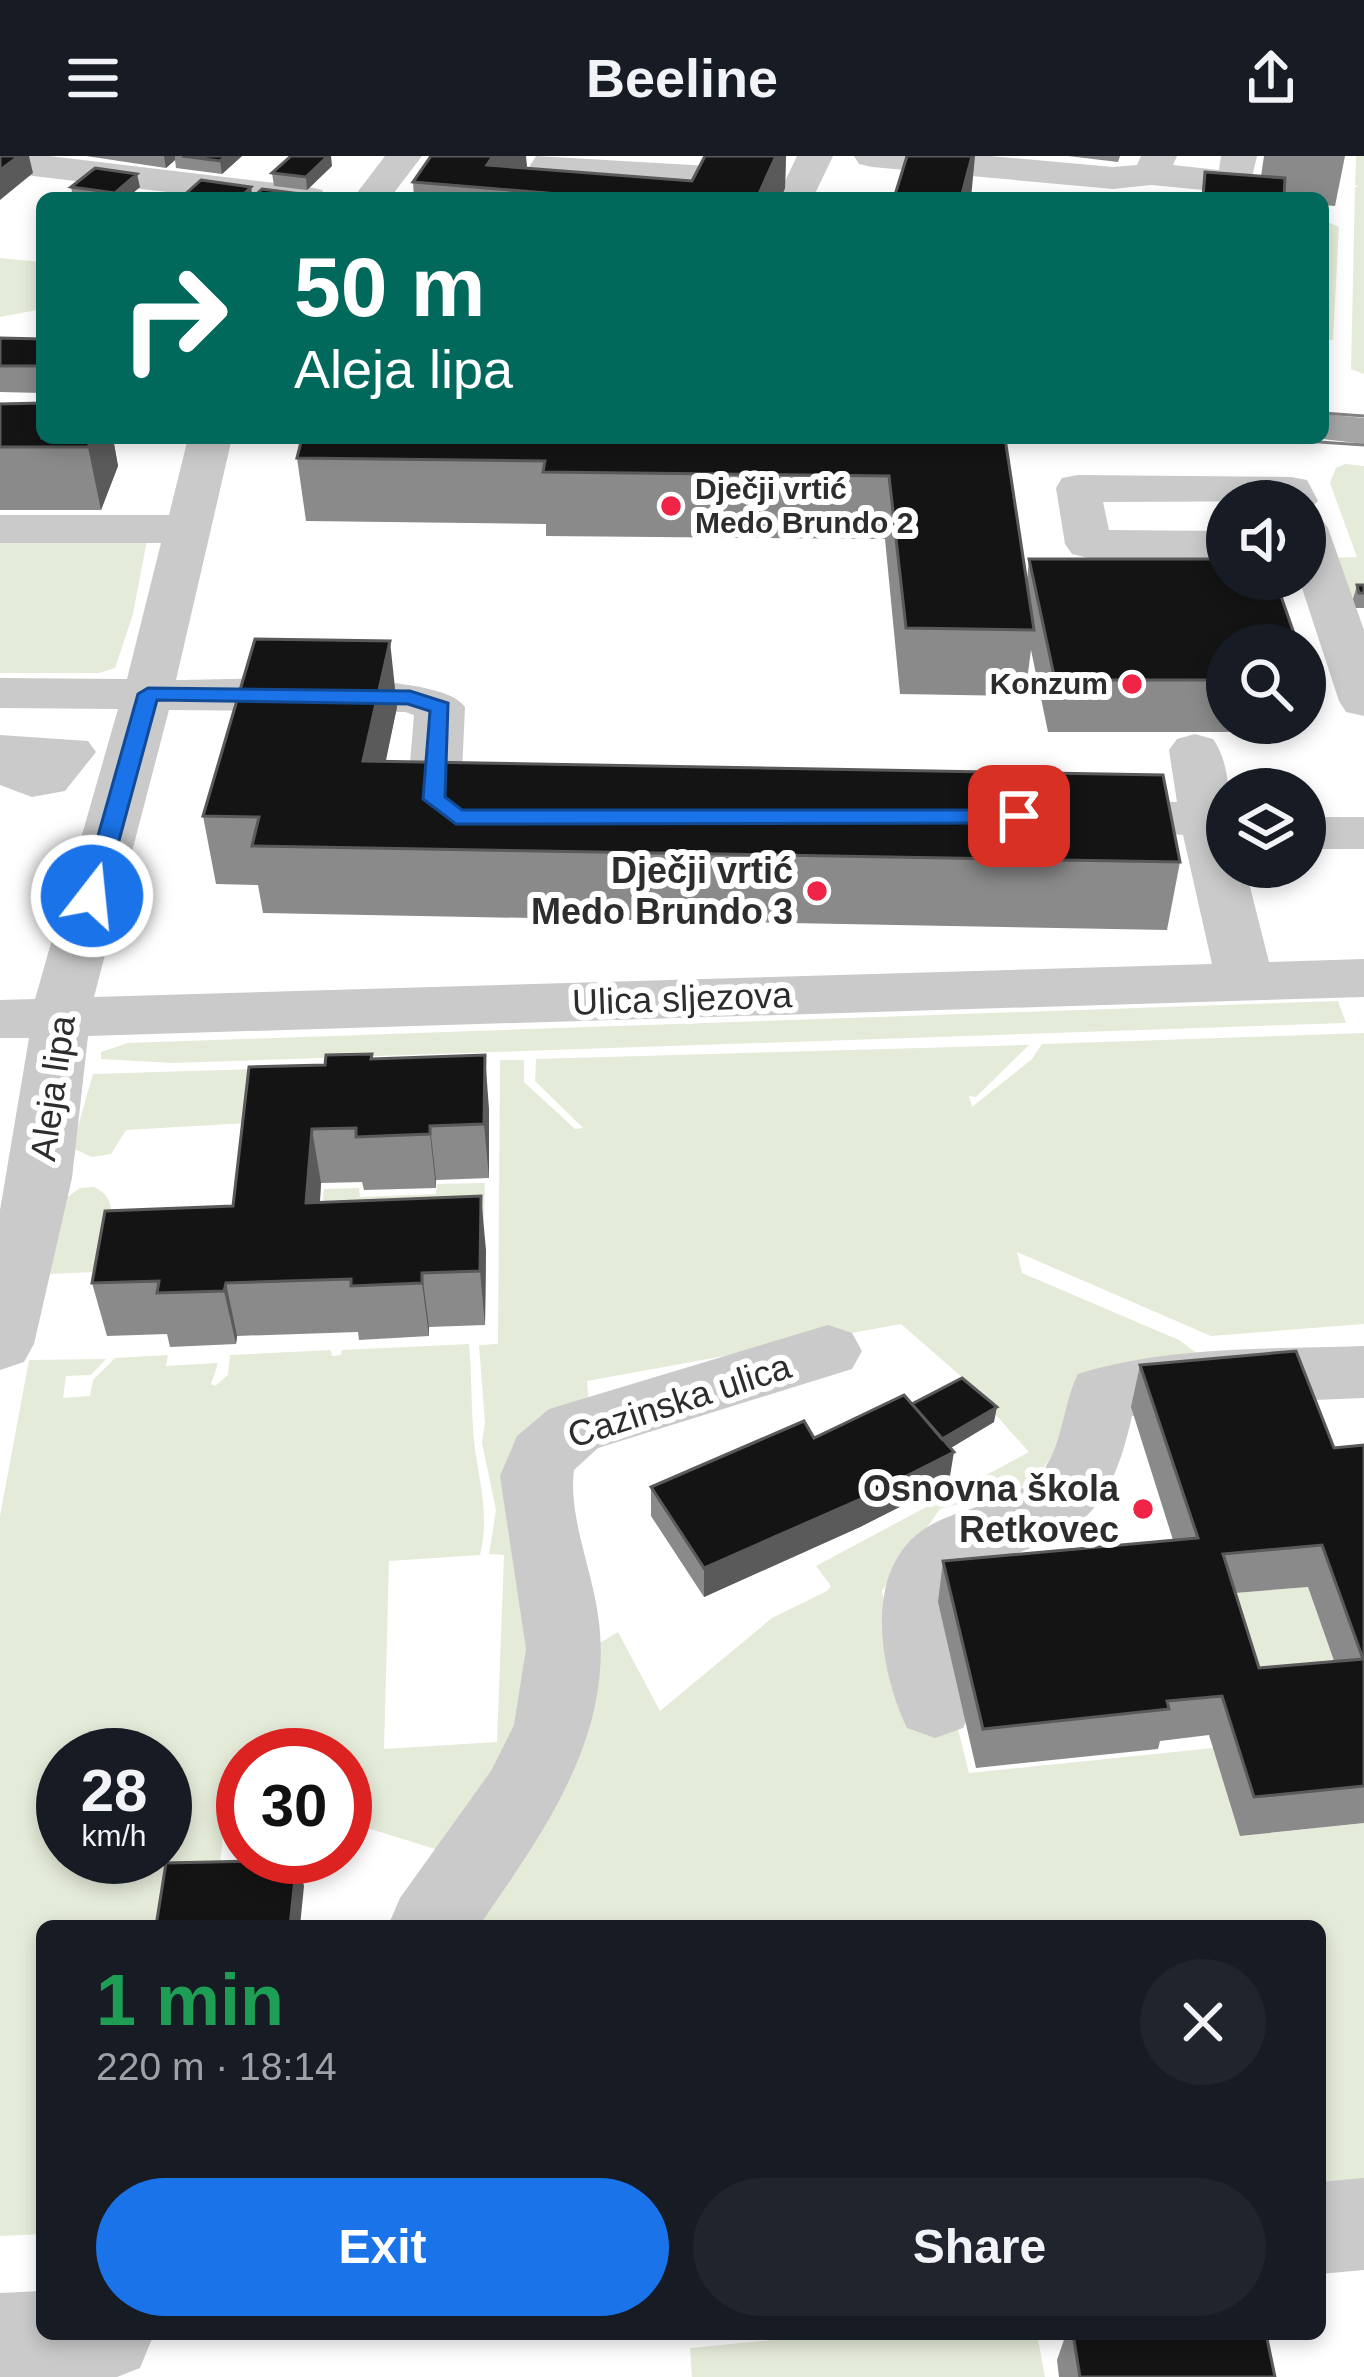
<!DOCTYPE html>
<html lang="en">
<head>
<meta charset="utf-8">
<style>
  :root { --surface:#171b24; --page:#20242c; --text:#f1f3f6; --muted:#9ea1a6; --accent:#1a73e8 }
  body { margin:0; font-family:Arial,sans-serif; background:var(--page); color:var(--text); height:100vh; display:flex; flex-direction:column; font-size:45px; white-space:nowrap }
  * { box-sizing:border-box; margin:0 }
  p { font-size:39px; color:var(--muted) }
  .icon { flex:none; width:66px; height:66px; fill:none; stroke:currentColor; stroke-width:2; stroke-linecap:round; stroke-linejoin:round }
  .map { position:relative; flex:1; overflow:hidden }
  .panel { position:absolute; left:36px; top:1764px; width:1290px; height:420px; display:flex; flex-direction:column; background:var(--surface); border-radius:18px; box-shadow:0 6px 18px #0003 }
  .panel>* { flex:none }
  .hud { position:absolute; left:36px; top:36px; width:1293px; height:252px; border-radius:18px; box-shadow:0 6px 18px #0003; background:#00695c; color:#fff; overflow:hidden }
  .buttons { position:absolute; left:1206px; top:324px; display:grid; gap:24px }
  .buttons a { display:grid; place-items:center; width:120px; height:120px; border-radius:50%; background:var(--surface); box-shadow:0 6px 18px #0003; font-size:60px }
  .speed { position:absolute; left:36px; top:1572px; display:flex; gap:24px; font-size:60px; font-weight:700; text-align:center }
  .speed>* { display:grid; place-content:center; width:156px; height:156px; border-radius:50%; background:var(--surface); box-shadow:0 6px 18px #0003; line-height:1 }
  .speed small { font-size:30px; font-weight:400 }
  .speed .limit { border:18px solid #d22; background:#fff; color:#111 }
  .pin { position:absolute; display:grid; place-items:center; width:102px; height:102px; color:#fff; margin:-51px; border-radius:24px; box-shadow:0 6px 18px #0006 }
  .me { position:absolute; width:132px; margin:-66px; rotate:16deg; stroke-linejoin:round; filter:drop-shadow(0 0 9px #0008) }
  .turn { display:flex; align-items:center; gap:42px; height:252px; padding:0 60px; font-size:54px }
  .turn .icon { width:156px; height:156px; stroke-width:2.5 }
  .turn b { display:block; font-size:84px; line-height:102px }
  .round { display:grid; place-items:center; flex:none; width:126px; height:126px; border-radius:63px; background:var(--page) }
  .summary { display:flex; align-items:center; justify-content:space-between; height:204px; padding:0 60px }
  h1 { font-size:72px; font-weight:800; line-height:90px; color:#1e9e55 }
  .cta { display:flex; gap:24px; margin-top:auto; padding:24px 60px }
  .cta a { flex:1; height:138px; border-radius:72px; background:var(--accent); color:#fff; font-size:48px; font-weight:800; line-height:138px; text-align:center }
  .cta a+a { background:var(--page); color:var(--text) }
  header { display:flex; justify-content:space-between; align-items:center; height:156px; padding:0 60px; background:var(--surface); font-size:54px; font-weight:800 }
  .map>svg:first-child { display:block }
  .green { fill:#e5ebd9; fill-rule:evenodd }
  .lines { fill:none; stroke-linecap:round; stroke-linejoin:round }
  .minor { fill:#cacaca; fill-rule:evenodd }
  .major { fill:#a5a5a5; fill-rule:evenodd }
  .tram { stroke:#828282; stroke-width:3 }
  .wall { fill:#8a8a8a; fill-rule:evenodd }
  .shaded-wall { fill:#5a5a5a }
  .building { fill:#141414; stroke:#5a5a5a; stroke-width:3; fill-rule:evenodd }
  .route { fill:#1a73e8; stroke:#114b97; stroke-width:3 }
  .poi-dot { fill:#ef2446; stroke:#fff; stroke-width:4.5 }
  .labels { text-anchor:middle; stroke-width:12; stroke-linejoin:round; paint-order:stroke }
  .far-poi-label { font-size:30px; font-weight:bold; fill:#2d2d2d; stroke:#fff; text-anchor:start }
  .poi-label { font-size:36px; font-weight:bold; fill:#2d2d2d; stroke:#fff; text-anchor:end }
  .street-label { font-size:36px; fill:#2d2d2d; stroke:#fff }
</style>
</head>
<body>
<header><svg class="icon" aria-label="menu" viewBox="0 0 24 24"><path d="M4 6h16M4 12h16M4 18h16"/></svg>Beeline<svg class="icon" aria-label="share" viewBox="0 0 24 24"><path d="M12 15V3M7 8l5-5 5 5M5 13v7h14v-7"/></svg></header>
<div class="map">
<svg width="1364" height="2221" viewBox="0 0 1364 2221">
  <rect width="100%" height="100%" fill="#fff"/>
  <path class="green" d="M1356,0H1364V218L1351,213L1355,31H1359L1355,29Z
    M1323,64L1339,71L1333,184L1323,183Z
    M0,102L42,106V153L0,161Z
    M1345,308L1364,310V444L1354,445L1329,402L1357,401L1330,327L1336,312Z
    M0,382L147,384L133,458L115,512L99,517H0Z
    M1338,845L1346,867L172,907L101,903V896L128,887Z
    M1364,877V1168L1211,1180L1017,1096L1022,1117L1179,1184L1210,1207L1053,1298C1021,1349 990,1338 940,1353L882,1435L906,1561L954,1557L969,1617L1213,1592L1241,1680L1364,1667V2033L1320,2037V1770H446L588,1494L618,1476L660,1555L772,1462L827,1435L831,1430L816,1410L1029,1296L963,1222L901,1168L587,1225L589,1250L572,1257L542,1539L454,1699L345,1665V1599H243V1671L224,1673L217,1733L169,1770H42V2078L0,2080V1360L29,1204L106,1203L91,1219L66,1220L63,1242L90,1240L93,1224L115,1202L168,1199L166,1210L218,1207L211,1228L215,1230L228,1219L230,1199L331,1194L332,1200L341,1199L342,1194L469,1188C472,1220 471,1253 474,1285C479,1326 490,1359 480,1399L389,1405L384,1593L497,1586L504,1399L489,1398L496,1354L482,1287L485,1267L479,1189L498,1188L500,904H524V926L575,973L583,972L535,925L536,903L1029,889L976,941L969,940L972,951L1032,903L1042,888ZM63,1599H165V1701H63Z
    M480,906L486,909V953L126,974L111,998L92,1001L72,992L93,918Z
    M485,1027L483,1089H318L324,1033L359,1032L360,1041L436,1038L437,1028Z
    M94,1031C124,1044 108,1080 104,1107L95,1108L93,1116L48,1118L62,1045L80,1032Z
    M1308,1431L1347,1543L1245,1552L1210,1439Z
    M833,2178H1037L1045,2221H692L690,2192Z"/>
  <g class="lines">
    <path class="minor" d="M0,0H49L309,31L322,34L327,42H217L0,16Z
      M385,0H422L390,42H353Z
      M536,0L709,10L722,13L727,21L716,42H680L686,30L560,19L546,42H510Z
      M797,0H833L813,42H777Z
      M854,0H990L1113,11L1137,9L1141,0H1177L1173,9L1219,14L1221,0H1257L1249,34L1236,37L1151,29L1113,33L872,11L859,8Z
      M188,282H232L176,524C230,524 439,512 465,551L461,638L469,645L497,650L505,661L497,672C459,682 430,676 407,643L414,559L405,556L169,554L94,841L1212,808L1183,679L1060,671L1052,660L1060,649L1079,644L1177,646L1169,594L1177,583L1195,578L1213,583C1237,617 1227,671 1227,711H1245L1269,806L1364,803V841L88,880L72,1022L34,1188L24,1206L0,1214V1054L29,882H0V844L35,843L118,553L0,552V522L127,523L161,387H0V359H169Z
      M1078,319L1291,321L1307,324L1318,345L1305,356V345L1103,346L1109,374L1227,375V403L1088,402L1072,398L1065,388L1056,332L1062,322Z
      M1305,358L1321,362L1328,372L1364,474V560L1346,556L1339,545L1299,423H1305Z
      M0,579L88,585L96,596L65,635L32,641L0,629Z
      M1305,661H1364V693H1305Z
      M828,1169L852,1177L862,1195L852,1213L598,1292L574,1314C568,1359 592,1414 598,1459C616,1578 543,1677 479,1770H388L400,1742L491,1615L514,1569L526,1493L500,1320L517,1280L549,1253Z
      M1364,1190V1242L1235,1247L1132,1260C1119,1317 1102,1365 1044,1387C1013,1399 986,1408 960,1430L958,1471L974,1548L963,1572L935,1582L907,1572C879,1513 861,1410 929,1370C963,1350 1009,1348 1038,1320C1063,1295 1062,1249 1078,1218C1168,1190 1271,1193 1364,1190Z
      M1364,2022V2114L1320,2118V2026Z
      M42,2135V2178H154L140,2212L117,2221H0V2137Z"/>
    <path class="major" d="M1323,258L1364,262V288L1315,282H1323Z"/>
    <path class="tram" d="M1323,257L1364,260
      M1260,282L1364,289"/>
  </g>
  <path class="wall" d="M86,0H242L222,18L176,12L175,4L166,12Z
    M705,0H786L785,32L781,42H414L413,26L527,10L526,12L692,25Z
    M1068,0H1120L1118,6Z
    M1264,0H1345L1335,50L1323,49V42H1201L1205,16L1261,20Z
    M332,10L307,34L274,30L272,17Z
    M71,31H140L127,42H73Z
    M0,182L42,183V237L0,236Z
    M0,248L113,282L118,310L101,354H0Z
    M1005,282L1027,425L1029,403L1227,489V567H1300L1298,576H1048L1031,494L1025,540L900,538L885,383L546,380V368L306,365L297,302Z
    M1357,429H1364V452H1356L1353,443Z
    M1305,509L1310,524L1305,547Z
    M397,551L385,606L1180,706L1167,774L263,757L258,729L216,728L203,660Z
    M373,903L489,953V1022L436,1024V1032L364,1034L362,1026L321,1027L320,1046L486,1094L485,1169L429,1171V1180L359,1184L358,1176L237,1180L236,1188L170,1191L167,1178L107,1180L92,1127L233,1050L325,909Z
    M1140,1209L1334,1292L1364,1289V1667L1240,1680L1209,1579L1160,1585L1158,1593L976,1612L938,1446L943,1405L1173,1384L1131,1251ZM1308,1431L1334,1505L1259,1512L1235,1437Z
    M912,1248L994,1266L950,1292L949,1326L860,1371L704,1441L651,1360V1331L814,1282Z
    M1066,2178H1266L1275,2221H1059L1057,2204Z"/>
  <path class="shaded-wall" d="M19,0H29L33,17L0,44V14Z
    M164,0H175V4L166,12Z
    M226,0H242L222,18L220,5Z
    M328,0H331L332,10L307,34L306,21Z
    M493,0H526L527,10L511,34L487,9Z
    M776,0H786L785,32L781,42H757Z
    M972,0H975L971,42H961Z
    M137,18L140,31L127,42H116L115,37Z
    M251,31L253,42H240Z
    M92,282H113L118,310L101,354L88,291Z
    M390,485L397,551L372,672L363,605Z
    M485,899L489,953V1022L484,968Z
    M430,970L436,1024V1032L430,978Z
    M312,973L321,1027L316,1100L306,1047Z
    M481,1040L486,1094L485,1169L480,1115Z
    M422,1117L429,1171V1180L422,1127Z
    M226,1127L237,1180L236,1188L224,1135Z
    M997,1251L994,1266L931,1304L933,1289Z
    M954,1296L949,1326L860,1371L704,1441V1412Z
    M297,1704L304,1730L300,1770H290Z"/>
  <path class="building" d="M0,0H19L0,14Z
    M182,0H226L220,5Z
    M291,0H328L306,21L272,17Z
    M431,0H493L487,9L692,25L705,0H776L757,42H606L413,26Z
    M907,0H972L961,42H894Z
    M95,12L137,18L115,37L71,31Z
    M1205,16L1285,22L1284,42H1203Z
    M201,24L251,31L240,42L182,41Z
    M262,33L302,38L298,42H252Z
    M0,182L42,183V210H0Z
    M42,247V282H92L88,291H0V248Z
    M302,282H1005L1034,474L906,472L889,320L543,316L545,305L297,302Z
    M1029,403H1227V423H1275L1298,489H1227V524H1055Z
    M1357,429H1364V437H1359Z
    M255,483L390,485L363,605L1163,619L1180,706L252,690L259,661L203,660Z
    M372,898L371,903L485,899L484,968L430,970V978L356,981V972L312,973L306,1047L481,1040L480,1115L422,1117V1127L351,1130V1123L226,1127L224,1135L157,1137L159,1125L92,1127L105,1055L233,1050L249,911L325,909L326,899Z
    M1296,1195L1334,1292L1364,1289V1630L1254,1641L1222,1540L1167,1545L1169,1553L983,1573L943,1405L1198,1382L1140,1209ZM1322,1389L1363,1503L1259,1512L1223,1398Z
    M962,1222L997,1251L942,1283L912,1248Z
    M904,1239L954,1296L863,1342L704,1412L651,1331L804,1265L814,1282Z
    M297,1704L290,1770H156L166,1707Z
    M1073,2178H1266L1275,2221H1080Z"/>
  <path class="route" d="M148,532L410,535L448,547L445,641L462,654H1019L1030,660L1019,667L456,668L423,643L430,555L408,548L157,544L104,740L92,748L84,745L81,740L138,538Z"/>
  <g class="poi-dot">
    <circle cx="671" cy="350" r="12"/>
    <circle cx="1132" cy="528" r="12"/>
    <circle cx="817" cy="735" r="12"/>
    <circle cx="1143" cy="1353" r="12"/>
  </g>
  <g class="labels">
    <g class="far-poi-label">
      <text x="695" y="343">Dječji vrtić<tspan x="695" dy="34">Medo Brundo 2</tspan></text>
      <text x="1108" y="538" text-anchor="end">Konzum</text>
    </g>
    <g class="poi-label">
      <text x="793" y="727">Dječji vrtić<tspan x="793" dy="41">Medo Brundo 3</tspan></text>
      <text x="1119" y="1345">Osnovna škola<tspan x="1119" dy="41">Retkovec</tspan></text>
    </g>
    <g class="street-label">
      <text transform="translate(682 842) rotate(-2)" y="13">Ulica sljezova</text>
      <text transform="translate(52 932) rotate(-82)" y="13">Aleja lipa</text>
      <text transform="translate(679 1244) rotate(-18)" y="13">Cazinska ulica</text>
    </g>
  </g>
</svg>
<div class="buttons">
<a><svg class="icon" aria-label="sound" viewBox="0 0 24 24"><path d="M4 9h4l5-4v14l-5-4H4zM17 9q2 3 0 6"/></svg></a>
<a><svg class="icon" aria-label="search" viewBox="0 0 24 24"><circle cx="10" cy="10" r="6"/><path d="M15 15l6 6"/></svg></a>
<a><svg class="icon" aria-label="layers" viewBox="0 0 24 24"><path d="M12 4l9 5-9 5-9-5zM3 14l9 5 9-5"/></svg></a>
</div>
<div class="speed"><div>28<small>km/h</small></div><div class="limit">30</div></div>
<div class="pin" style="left:1019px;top:660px;background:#d93025"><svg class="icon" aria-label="arrive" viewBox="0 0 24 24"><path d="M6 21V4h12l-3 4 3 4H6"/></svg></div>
<svg class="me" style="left:92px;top:740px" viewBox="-20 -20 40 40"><circle r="17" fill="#1a73e8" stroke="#fff" stroke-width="3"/><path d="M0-11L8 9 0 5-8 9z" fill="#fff"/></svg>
<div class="hud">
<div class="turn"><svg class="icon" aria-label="right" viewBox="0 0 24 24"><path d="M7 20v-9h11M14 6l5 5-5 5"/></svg><div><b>50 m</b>Aleja lipa</div></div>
</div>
<section class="panel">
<div class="summary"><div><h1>1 min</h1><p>220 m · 18:14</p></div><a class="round"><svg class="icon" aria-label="close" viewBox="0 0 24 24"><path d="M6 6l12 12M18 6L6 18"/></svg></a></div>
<div class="cta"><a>Exit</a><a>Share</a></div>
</section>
</div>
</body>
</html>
